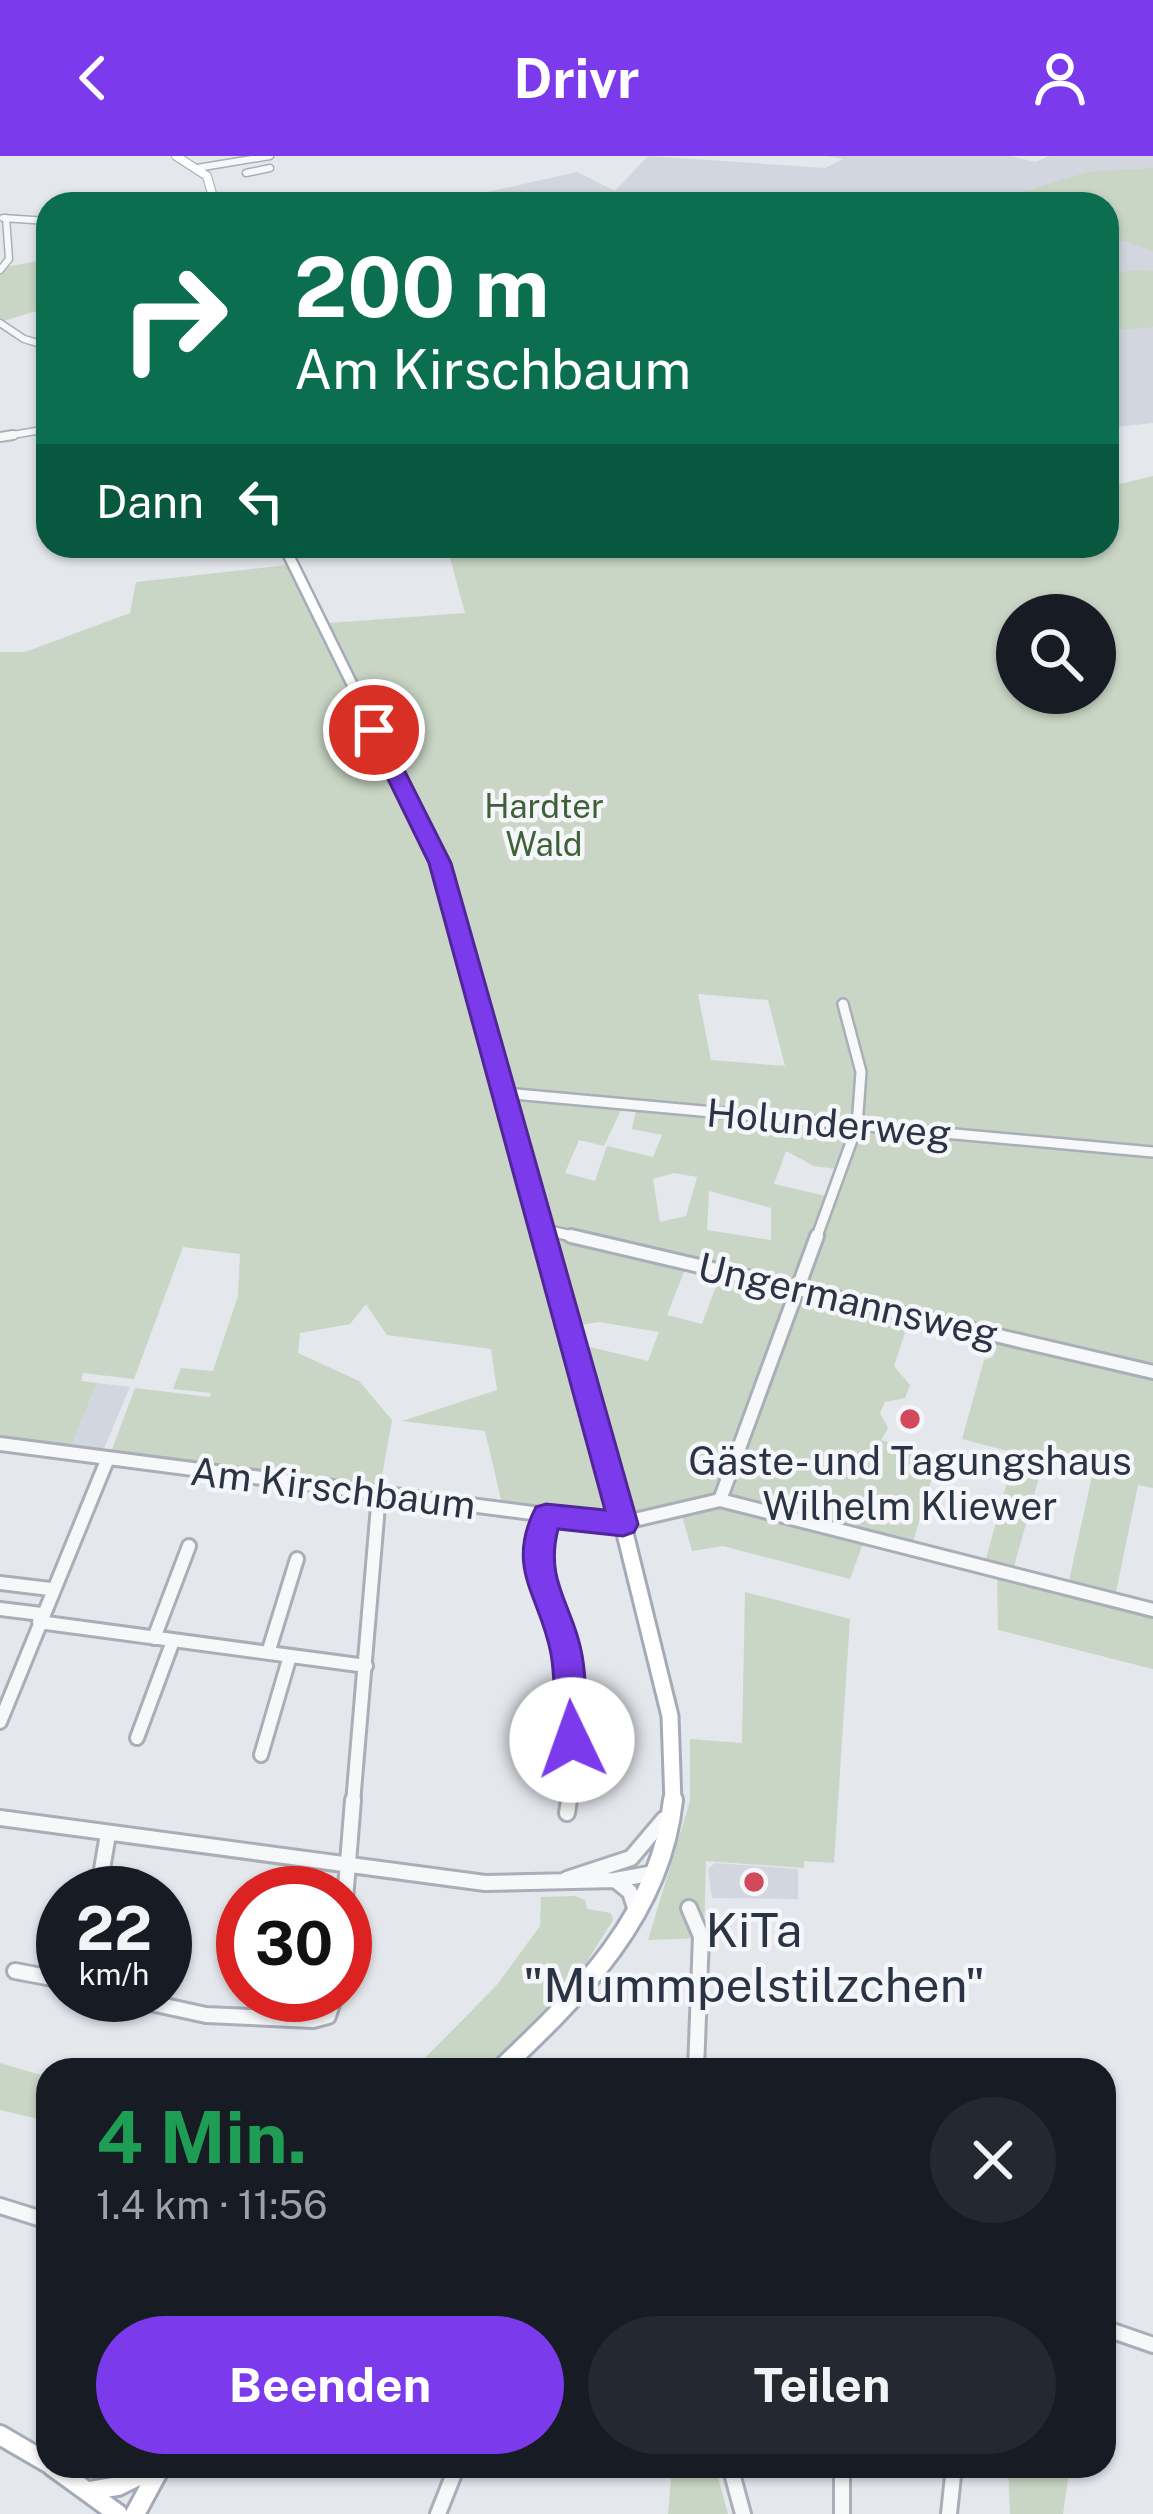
<!DOCTYPE html>
<html lang="de">
<head>
<meta charset="utf-8">
<style>
  :root { --surface:#171b24; --page:#242831; --text:#f1f3f6; --muted:#9ea1a6; --accent:#7c3aed }
  body { margin:0; font-family:"Public Sans",sans-serif; background:var(--page); color:var(--text); height:100vh; display:flex; flex-direction:column; font-size:45px; white-space:nowrap }
  * { box-sizing:border-box; margin:0 }
  p { font-size:39px; color:var(--muted) }
  .icon { flex:none; width:66px; height:66px; fill:none; stroke:currentColor; stroke-width:2; stroke-linecap:round; stroke-linejoin:round }
  .map { position:relative; flex:1; overflow:hidden }
  .drawer { position:absolute; left:36px; top:1902px; width:1080px; height:420px; display:flex; flex-direction:column; background:var(--surface); border-radius:36px; box-shadow:0 3px 9px #0004 }
  .drawer>* { flex:none }
  .top-card { position:absolute; left:36px; top:36px; width:1083px; height:366px; border-radius:36px; box-shadow:0 3px 9px #0004; background:#0b6e4f; color:#fff; overflow:hidden }
  .controls { position:absolute; left:996px; top:438px; display:grid; gap:24px }
  .controls a { display:grid; place-items:center; width:120px; height:120px; border-radius:50%; background:var(--surface); box-shadow:0 3px 9px #0004; font-size:60px }
  .speed { position:absolute; left:36px; top:1710px; display:flex; gap:24px; font-size:60px; font-weight:700; text-align:center }
  .speed>* { display:grid; place-content:center; width:156px; height:156px; border-radius:50%; background:var(--surface); box-shadow:0 3px 9px #0004; line-height:1 }
  .speed small { font-size:30px; font-weight:400 }
  .speed .limit { border:18px solid #d22; background:#fff; color:#111 }
  .pin { position:absolute; display:grid; place-items:center; width:102px; height:102px; color:#fff; margin:-51px; border:6px solid #fff; border-radius:50%; box-shadow:0 3px 12px #0007 }
  .me { position:absolute; width:132px; margin:-66px; rotate:357deg; stroke-linejoin:round; filter:drop-shadow(0 0 9px #0008) }
  .turn { display:flex; align-items:center; gap:42px; height:252px; padding:0 60px; font-size:54px }
  .turn .icon { width:156px; height:156px; stroke-width:2.5 }
  .turn b { display:block; font-size:84px; line-height:102px }
  .then { display:flex; align-items:center; height:114px; padding:0 60px; background:#0003; gap:24px; font-size:45px }
  .round { display:grid; place-items:center; flex:none; width:126px; height:126px; border-radius:63px; background:var(--page) }
  .overview { display:flex; align-items:center; justify-content:space-between; height:204px; padding:0 60px }
  h1 { font-size:72px; font-weight:700; line-height:90px; color:#1e9e55 }
  .action { display:flex; gap:24px; margin-top:auto; padding:24px 60px }
  .action a { flex:1; height:138px; border-radius:72px; background:var(--accent); color:#fff; font-size:48px; font-weight:700; line-height:138px; text-align:center }
  .action a+a { background:var(--page); color:var(--text) }
  header { display:flex; justify-content:space-between; align-items:center; height:156px; padding:0 60px; background:var(--accent); color:#fff; font-size:54px; font-weight:700 }
  .map>svg:first-child { display:block }
  .built { fill:#d2d6de }
  .green { fill:#c9d6c5; fill-rule:evenodd }
  .lines { fill:none; stroke-linecap:round; stroke-linejoin:round }
  .minor-far4-casing { stroke:#a9aeb7; stroke-width:9 }
  .minor-far3-casing { stroke:#a9aeb7; stroke-width:12 }
  .minor-far2-casing { stroke:#a9aeb7; stroke-width:14 }
  .minor-far1-casing { stroke:#a9aeb7; stroke-width:18 }
  .minor-casing { stroke:#a9aeb7; stroke-width:20 }
  .major-far4-casing { stroke:#a3abb8; stroke-width:10 }
  .major-far3-casing { stroke:#a3abb8; stroke-width:14 }
  .major-far2-casing { stroke:#a3abb8; stroke-width:16 }
  .major-far1-casing { stroke:#a3abb8; stroke-width:21 }
  .major-casing { stroke:#a3abb8; stroke-width:24 }
  .minor-far4 { stroke:#f7f8fa; stroke-width:6 }
  .minor-far3 { stroke:#f7f8fa; stroke-width:8 }
  .minor-far2 { stroke:#f7f8fa; stroke-width:9 }
  .minor-far1 { stroke:#f7f8fa; stroke-width:12 }
  .minor { stroke:#f7f8fa; stroke-width:14 }
  .major-far4 { stroke:#fff; stroke-width:8 }
  .major-far3 { stroke:#fff; stroke-width:9 }
  .major-far2 { stroke:#fff; stroke-width:12 }
  .major-far1 { stroke:#fff; stroke-width:15 }
  .major { stroke:#fff; stroke-width:18 }
  .route { fill:#7c3aed; stroke:#51269a; stroke-width:3 }
  .poi-dot { fill:#d1495b; stroke:#f4f6f9; stroke-width:4.5 }
  .labels { text-anchor:middle; stroke-width:9; stroke-linejoin:round; paint-order:stroke }
  .far-park-label { font-size:33px; fill:#3f6138; stroke:#f4f6f9 }
  .street-label { font-size:39px; fill:#2b3445; stroke:#f4f6f9 }
  .poi-label { font-size:39px; fill:#2b3445; stroke:#f4f6f9 }
  .near-poi-label { font-size:48px; fill:#2b3445; stroke:#f4f6f9 }
</style>
</head>
<body>
<header><svg class="icon" aria-label="back" viewBox="0 0 24 24"><path d="M15 5l-7 7 7 7"/></svg>Drivr<svg class="icon" aria-label="person" viewBox="0 0 24 24"><circle cx="12" cy="8" r="4"/><path d="M4 21q1-7 8-7t8 7"/></svg></header>
<div class="map">
<svg width="1153" height="2358" viewBox="0 0 1153 2358">
  <rect width="100%" height="100%" fill="#e4e7ec"/>
  <path class="built" d="M648,0L825,12L843,3L826,0H1010L1036,6L1049,0H1153V267L1107,272V48H496L479,38L577,16L615,35Z
    M97,1227L130,1231L103,1295L71,1291Z
    M715,1707L798,1713V1743L712,1742L708,1713Z"/>
  <path class="green" d="M1153,12V95L1124,85L1107,87V48H1017L1023,36L1087,16Z
    M48,103V147L37,148L43,153L0,166V112Z
    M1134,114L1153,115V171L1107,175V119Z
    M1153,320V1332L1138,1329L1115,1441L1068,1429L1093,1316L1044,1304L1013,1414L985,1406L1015,1297L962,1283L984,1204L993,1201L997,1185L909,1164L894,1210L910,1229L905,1242L885,1246L880,1257L888,1272L881,1284L938,1302L911,1393L865,1382L850,1423L723,1390L692,1395L681,1356L615,1362L502,1348L485,1275L402,1265L497,1234L491,1193L387,1179L366,1148L350,1168L300,1177L298,1197L359,1225L392,1264L380,1331L111,1296L135,1232L210,1241L211,1237L173,1233L181,1212L213,1215L238,1140L240,1098L183,1091L134,1223L83,1217L81,1225L97,1227L71,1291L0,1282V496H25L130,457L136,426L287,409L315,468L465,457L450,402L628,390H1107V331ZM1017,459H1095V537H1017ZM698,838L768,844L785,910L711,904ZM622,952L636,954L632,973L662,979L653,1001L607,990L595,1025L565,1017L579,984L604,990ZM786,995L814,1010L836,1013L826,1040L774,1028ZM674,1017L697,1021L686,1060L660,1066L653,1023ZM709,1035L771,1052V1084L707,1074ZM686,1111L720,1119L702,1168L667,1159ZM599,1166L659,1176L648,1205L586,1190L581,1169Z
    M997,1420L1153,1456V1513L998,1474Z
    M745,1436L850,1463L834,1707L804,1705V1712L706,1705L704,1782L648,1784L690,1645V1583L742,1587Z
    M575,1740L585,1744L587,1753L611,1757L613,1764L571,1831L486,1914H413L496,1830L540,1770L541,1741Z
    M0,1907L48,1921V1965L0,1954Z
    M672,2310H715L728,2358H668Z
    M1008,2310H1070L1063,2358H1010Z"/>
  <g class="lines">
    <defs>
      <path id="minor-far4" d="M197,12L270,0
        M246,17L270,12
        M165,48L214,41
        M3,62L48,65
        M0,114L9,103L6,62
        M0,167L24,183L48,190
        M0,281L48,273"/>
      <path id="minor-far3" d="M0,281L13,279"/>
      <path id="minor-far2" d="M504,937L1153,996
        M542,1073L584,1083
        M816,1083L857,970L861,916L843,848"/>
      <path id="minor-far1" d="M571,1080L1153,1216
        M0,1288L617,1368L720,1344L1153,1454
        M720,1344L817,1080
        M546,1360C532,1425 555,1439 567,1497C577,1545 577,1599 569,1647
        M0,1427L50,1433
        M0,1453L41,1458
        M39,1466L366,1510
        M154,1482L189,1390
        M268,1497L297,1403
        M0,1566L108,1302
        M137,1582L173,1485
        M261,1599L290,1500
        M353,1647L379,1338"/>
      <path id="minor" d="M567,1657L569,1644
        M0,1662L485,1727L615,1724L654,1717
        M567,1723L631,1702L664,1663
        M615,1724L630,1736L636,1755
        M98,1737L108,1678
        M345,1744L353,1644
        M689,1752L701,1780L696,1914
        M15,1815L63,1824
        M114,1839L206,1859L313,1864L328,1860L335,1839
        M0,2050L48,2065
        M1104,2172L1153,2189
        M730,2310L743,2358
        M842,2310V2358
        M438,2358L457,2310
        M949,2358L954,2310"/>
      <path id="major-far4" d="M176,0L207,20L215,48"/>
      <path id="major-far3" d="M284,390L405,636"/>
      <path id="major-far2" d="M404,633L440,707L545,1083"/>
      <path id="major-far1" d="M545,1080L603,1288L670,1560L673,1647"/>
      <path id="major" d="M500,1914C580,1838 661,1759 673,1644
        M0,2279L48,2307
        M52,2310L118,2358
        M89,2335L118,2330L159,2310
        M135,2358L161,2310"/>
    </defs>
    <use href="#minor-far4" class="minor-far4-casing"/>
    <use href="#minor-far3" class="minor-far3-casing"/>
    <use href="#minor-far2" class="minor-far2-casing"/>
    <use href="#minor-far1" class="minor-far1-casing"/>
    <use href="#minor" class="minor-casing"/>
    <use href="#major-far4" class="major-far4-casing"/>
    <use href="#major-far3" class="major-far3-casing"/>
    <use href="#major-far2" class="major-far2-casing"/>
    <use href="#major-far1" class="major-far1-casing"/>
    <use href="#major" class="major-casing"/>
    <use href="#minor-far4" class="minor-far4"/>
    <use href="#minor-far3" class="minor-far3"/>
    <use href="#minor-far2" class="minor-far2"/>
    <use href="#minor-far1" class="minor-far1"/>
    <use href="#minor" class="minor"/>
    <use href="#major-far4" class="major-far4"/>
    <use href="#major-far3" class="major-far3"/>
    <use href="#major-far2" class="major-far2"/>
    <use href="#major-far1" class="major-far1"/>
    <use href="#major" class="major"/>
  </g>
  <path class="route" d="M374,569L384,574L451,707L638,1368L634,1376L623,1380L558,1373C544,1427 574,1450 582,1499C587,1527 586,1556 588,1584L583,1594L572,1598L560,1594L555,1584C554,1556 556,1525 551,1498C541,1441 504,1413 536,1351L546,1348L605,1354L429,707L364,574Z"/>
  <g class="poi-dot">
    <circle cx="910" cy="1263" r="12"/>
    <circle cx="754" cy="1726" r="12"/>
  </g>
  <g class="labels">
    <g class="far-park-label">
      <text x="544" y="662">Hardter<tspan x="544" dy="38">Wald</tspan></text>
    </g>
    <g class="street-label">
      <text transform="translate(829 967) rotate(5)" y="14">Holunderweg</text>
      <text transform="translate(848 1144) rotate(13)" y="14">Ungermannsweg</text>
      <text transform="translate(333 1332) rotate(7)" y="14">Am Kirschbaum</text>
    </g>
    <g class="poi-label">
      <text x="910" y="1319">Gäste- und Tagungshaus<tspan x="910" dy="45">Wilhelm Kliewer</tspan></text>
    </g>
    <g class="near-poi-label">
      <text x="754" y="1791">KiTa<tspan x="754" dy="55">"Mummpelstilzchen"</tspan></text>
    </g>
  </g>
</svg>
<div class="controls">
<a><svg class="icon" aria-label="search" viewBox="0 0 24 24"><circle cx="10" cy="10" r="6"/><path d="M15 15l6 6"/></svg></a>
</div>
<div class="speed"><div>22<small>km/h</small></div><div class="limit">30</div></div>
<div class="pin" style="left:374px;top:574px;background:#d93025"><svg class="icon" aria-label="arrive" viewBox="0 0 24 24"><path d="M6 21V4h12l-3 4 3 4H6"/></svg></div>
<svg class="me" style="left:572px;top:1584px" viewBox="-20 -20 40 40"><circle r="19" fill="#fff"/><path d="M0-13L10 11 0 6-10 11z" fill="#7c3aed"/></svg>
<div class="top-card">
<div class="turn"><svg class="icon" aria-label="right" viewBox="0 0 24 24"><path d="M7 20v-9h11M14 6l5 5-5 5"/></svg><div><b>200 m</b>Am Kirschbaum</div></div>
<div class="then">Dann<svg class="icon" aria-label="left" viewBox="0 0 24 24"><path d="M17 20v-9H6M10 6l-5 5 5 5"/></svg></div>
</div>
<section class="drawer">
<div class="overview"><div><h1>4 Min.</h1><p>1.4 km · 11:56</p></div><a class="round"><svg class="icon" aria-label="close" viewBox="0 0 24 24"><path d="M6 6l12 12M18 6L6 18"/></svg></a></div>
<div class="action"><a>Beenden</a><a>Teilen</a></div>
</section>
</div>
</body>
</html>
